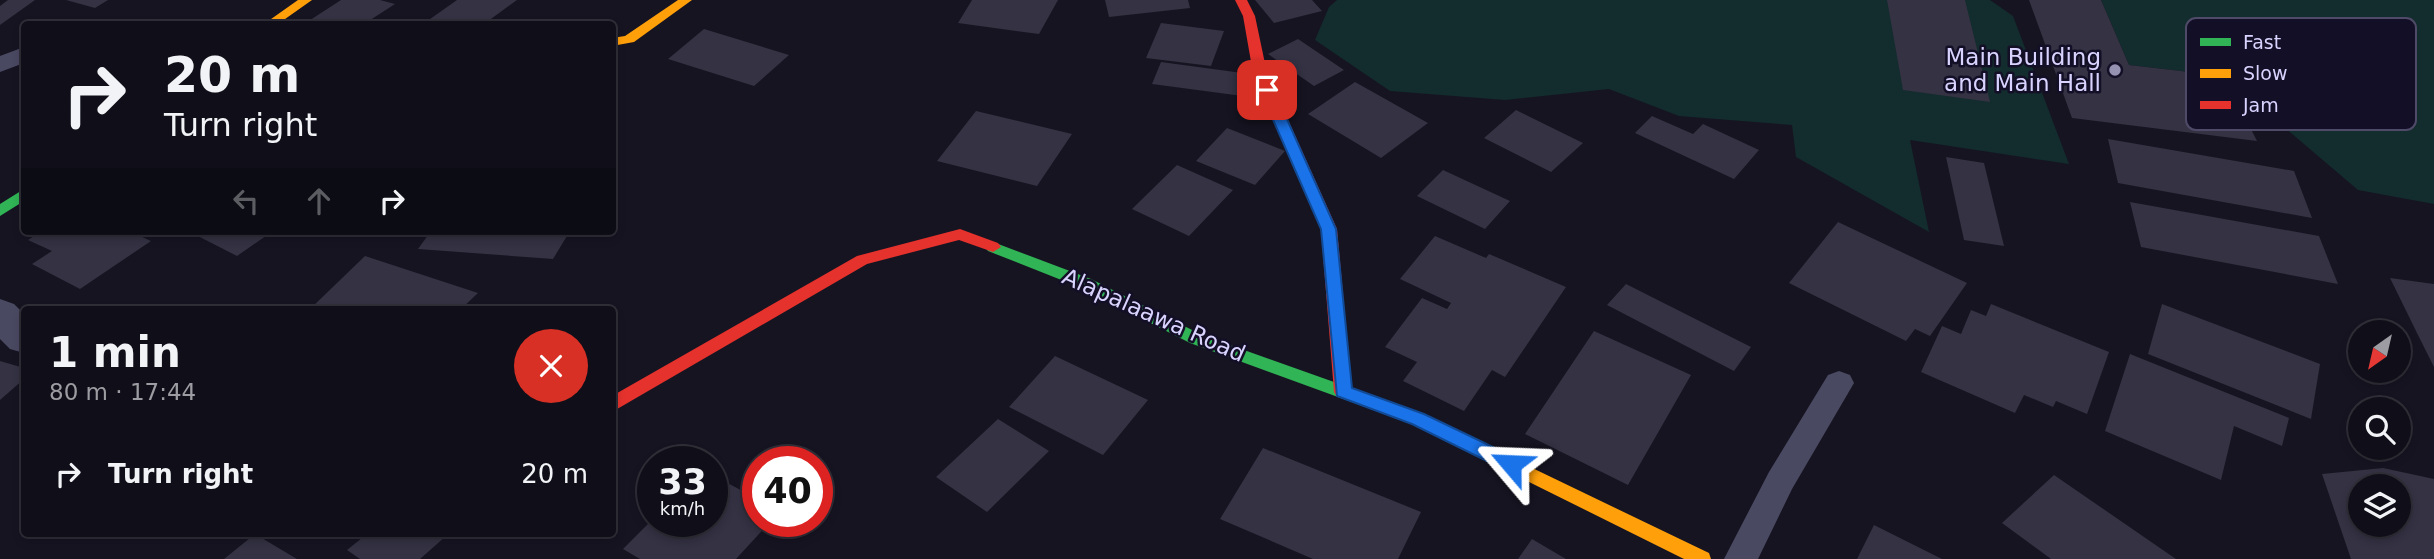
<!DOCTYPE html>
<html lang="en">
<head>
<meta charset="utf-8">
<style>
  :root { --surface:#100f19; --page:#191822; --text:#f1f3f6; --muted:#9c9ca2; --line:#302f38 }
  body { margin:0; font-family:"DejaVu Sans",sans-serif; background:var(--page); color:var(--text); height:100vh; display:flex; flex-direction:column; font-size:26px; white-space:nowrap }
  * { box-sizing:border-box; margin:0 }
  p { font-size:23px; color:var(--muted) }
  .icon { flex:none; width:38px; height:38px; fill:none; stroke:currentColor; stroke-width:2; stroke-linecap:round; stroke-linejoin:round }
  .map { position:relative; flex:1; overflow:hidden }
  .panel { position:absolute; left:21px; top:306px; width:595px; height:231px; display:flex; flex-direction:column; background:var(--surface); border-radius:7px; box-shadow:0 4px 10px #0003,0 0 0 2px var(--line) }
  .panel>* { flex:none }
  .banner { position:absolute; left:21px; top:21px; width:595px; height:214px; border-radius:7px; box-shadow:0 4px 10px #0003,0 0 0 2px var(--line); background:#100f19; color:var(--text); overflow:hidden }
  .needle { width:46px; rotate:214deg }
  .fabs { position:absolute; left:2348px; top:320px; display:grid; gap:14px }
  .fabs a { display:grid; place-items:center; width:63px; height:63px; border-radius:50%; background:var(--surface); box-shadow:0 4px 10px #0003,0 0 0 2px var(--line); font-size:35px }
  .speed { position:absolute; left:637px; top:446px; display:flex; gap:14px; font-size:35px; font-weight:700; text-align:center }
  .speed>* { display:grid; place-content:center; width:91px; height:91px; border-radius:50%; background:var(--surface); box-shadow:0 4px 10px #0003,0 0 0 2px var(--line); line-height:1 }
  .speed small { font-size:18px; font-weight:400 }
  .speed .limit { border:10px solid #d22; background:#fff; color:#111 }
  .pin { position:absolute; display:grid; place-items:center; width:60px; height:60px; color:#fff; margin:-30px; border-radius:14px; box-shadow:0 4px 10px #0006 }
  .me { position:absolute; width:77px; margin:-38px; rotate:296deg; stroke-linejoin:round; filter:drop-shadow(0 0 5px #0008) }
  .turn { display:flex; align-items:center; gap:24px; height:147px; padding:0 28px; font-size:32px }
  .turn .icon { width:91px; height:91px; stroke-width:2.5 }
  .turn b { display:block; font-size:49px; line-height:60px }
  .lanes { display:flex; align-items:center; height:66px; padding:0 28px; background:#0003; justify-content:center; gap:35px; direction:ltr }
  .lanes .off { opacity:.35 }
  .round { display:grid; place-items:center; flex:none; width:74px; height:74px; border-radius:37px; background:var(--page) }
  .head { display:flex; align-items:center; justify-content:space-between; height:119px; padding:0 28px }
  h1 { font-size:42px; font-weight:800; line-height:52px }
  ul { padding:0; list-style:none }
  li { display:flex; align-items:center; gap:21px; height:98px; padding:0 28px }
  li div { flex:1 }
  li b { display:block; font-size:26px }
  li em { font-style:normal }
  .map>svg:first-child { display:block }
  .green { fill:#132c2d }
  .building { fill:#343243; fill-rule:evenodd }
  .lines { fill:none; stroke-linecap:round; stroke-linejoin:round }
  .lane { fill:#4a4962; fill-rule:evenodd }
  .street { fill:#4a4962; fill-rule:evenodd }
  .fast { fill:#30b455; fill-rule:evenodd }
  .slow { fill:#ff9f0a; fill-rule:evenodd }
  .jam { fill:#e5322d; fill-rule:evenodd }
  .route { fill:#1a73e8; stroke:#114b97; stroke-width:2 }
  .poi-dot { fill:#9591b1; stroke:#130f26; stroke-width:2.5 }
  .labels { text-anchor:middle; stroke-width:5; stroke-linejoin:round; paint-order:stroke }
  .poi-label { font-size:23px; fill:#d9d4ff; stroke:#130f26; text-anchor:end }
  .street-label { font-size:23px; fill:#d9d4ff; stroke:#130f26 }
  .key { fill:#130f26; stroke:#4e4a67; stroke-width:2 }
  .key-label { font-size:19px; fill:#d9d4ff }
</style>
</head>
<body>
<div class="map">
<svg width="2434" height="559" viewBox="0 0 2434 559">
  <rect width="100%" height="100%" fill="#161421"/>
  <path class="green" d="M1337,0H1990L2013,16L2069,164L1910,140L1929,232L1796,157L1792,125L1679,116L1609,89L1505,100L1390,91L1315,40L1329,7Z
    M2101,0H2434V204L2358,190L2224,76L2129,65Z"/>
  <path class="building" d="M8,0H35L0,25V6Z
    M66,0H108L95,8Z
    M341,0H380L395,4L364,24H304Z
    M457,0H517L484,24H423Z
    M972,0H1058L1039,34L958,23Z
    M1105,0H1188L1190,8L1109,17Z
    M1255,0H1312L1322,11L1274,23Z
    M1887,0H1965L1990,102L1903,90Z
    M2029,0H2101L2129,65L2224,76L2257,141L2072,118Z
    M1161,23L1224,31L1211,66L1146,58Z
    M704,29L789,55L754,86L668,59Z
    M1298,39L1344,70L1314,86L1268,54Z
    M1161,62L1257,75L1250,97L1152,84Z
    M1355,82L1428,123L1381,158L1308,114Z
    M1516,110L1583,143L1551,172L1484,138Z
    M976,111L1072,134L1037,186L937,161Z
    M1652,116L1693,134L1703,124L1759,150L1734,179L1635,133Z
    M1227,128L1285,151L1255,185L1196,161Z
    M2108,139L2294,171L2312,218L2118,183Z
    M1946,157L1984,163L2004,246L1964,240Z
    M1177,165L1233,190L1189,236L1132,209Z
    M1443,170L1510,201L1485,229L1417,196Z
    M2130,202L2319,236L2338,284L2141,247Z
    M1838,222L1967,283L1930,336L1915,329L1906,341L1789,283Z
    M42,231H129L151,241L80,289L32,264L52,251L28,240Z
    M188,231H273L237,256Z
    M431,231H570L553,259L418,249Z
    M1435,236L1486,258L1489,254L1566,287L1505,377L1492,370L1464,411L1403,381L1417,362L1385,347L1422,298L1447,309L1451,303L1400,279Z
    M365,256L478,293L460,310H309Z
    M2390,278L2434,284V367L2417,333Z
    M1626,284L1751,347L1734,371L1607,305Z
    M1991,304L2109,352L2087,414L2056,401L2053,407L2024,395L2015,413L1921,372L1942,326L1961,334L1971,310L1986,316Z
    M2162,304L2320,364L2311,419L2148,354Z
    M1594,331L1691,375L1628,485L1525,434Z
    M2130,354L2289,418L2282,446L2234,426L2221,480L2105,431Z
    M1055,356L1148,400L1103,455L1009,407Z
    M0,361L24,368V379L0,400Z
    M998,419L1049,451L987,512L936,477Z
    M1263,448L1421,512L1398,559H1313L1220,519Z
    M2383,468L2434,479V559H2351L2322,474ZM2361,486H2399V525H2361Z
    M712,475L758,499V522H770L736,559H640L623,549L653,519V522H712Z
    M2054,475L2176,559H2051L2002,523Z
    M1874,525L1942,559H1857Z
    M255,534L297,559H224Z
    M367,534H443L446,536L420,559H360L347,550Z
    M1532,539L1566,559H1518Z"/>
  <g class="lines">
    <path class="lane" d="M24,47V63L0,72V56Z
      M1839,371L1850,375L1854,383L1792,489L1758,559H1724L1769,472L1828,375Z"/>
    <path class="street" d="M0,299L14,304L24,314V353L10,349L0,339Z"/>
    <path class="fast" d="M24,189V201L0,216V204Z
      M993,242L1091,279L1202,335L1424,414L1509,456L1512,461L1509,466L1503,468L1497,466L1412,424L1190,343L1079,287L988,251L985,247L988,243Z"/>
    <path class="slow" d="M298,0H312L278,24H264Z
      M678,0H692L634,42L612,46V38L625,36Z
      M1503,454L1709,553L1711,559H1684L1497,466L1494,461L1497,456Z"/>
    <path class="jam" d="M1235,0H1247L1255,16L1267,73L1337,229L1352,392L1349,397H1337L1334,392L1321,229L1253,73L1243,16Z
      M960,229L998,243L1001,247L993,252L959,240L867,264L612,412V396L857,256Z"/>
  </g>
  <path class="route" d="M1267,86L1274,90L1336,229L1352,388L1424,414L1518,459L1520,464L1518,470L1511,472L1505,470L1412,424L1337,396L1321,229L1260,90Z"/>
  <circle class="poi-dot" cx="2115" cy="70" r="7"/>
  <g class="labels">
    <g class="poi-label">
      <text x="2101" y="65">Main Building<tspan x="2101" dy="26">and Main Hall</tspan></text>
    </g>
    <g class="street-label">
      <text transform="translate(1154 315) rotate(24)" y="8">Alapalaawa Road</text>
    </g>
  </g>
  <rect x="2186" y="18" width="230" height="112" rx="10" class="key"/>
  <rect x="2200" y="38" width="31" height="8" fill="#30b455"/>
  <rect x="2200" y="69" width="31" height="9" fill="#ff9f0a"/>
  <rect x="2200" y="101" width="31" height="8" fill="#e5322d"/>
  <g class="key-label">
    <text x="2243" y="49">Fast</text>
    <text x="2243" y="80">Slow</text>
    <text x="2243" y="112">Jam</text>
  </g>
</svg>
<div class="fabs">
<a><svg class="needle" viewBox="-14 -14 28 28"><path d="M0-13l5 13h-10z" fill="#e53935"/><path d="M0 13l5-13h-10z" fill="#9c9ca2"/></svg></a>
<a><svg class="icon" aria-label="search" viewBox="0 0 24 24"><circle cx="10" cy="10" r="6"/><path d="M15 15l6 6"/></svg></a>
<a><svg class="icon" aria-label="layers" viewBox="0 0 24 24"><path d="M12 4l9 5-9 5-9-5zM3 14l9 5 9-5"/></svg></a>
</div>
<div class="speed"><div>33<small>km/h</small></div><div class="limit">40</div></div>
<div class="pin" style="left:1267px;top:90px;background:#d93025"><svg class="icon" aria-label="arrive" viewBox="0 0 24 24"><path d="M6 21V4h12l-3 4 3 4H6"/></svg></div>
<svg class="me" style="left:1511px;top:464px" viewBox="-20 -20 40 40"><path d="M0-17L14 15 0 8-14 15z" fill="#1a73e8" stroke="#fff" stroke-width="4"/></svg>
<div class="banner">
<div class="turn"><svg class="icon" aria-label="right" viewBox="0 0 24 24"><path d="M7 20v-9h11M14 6l5 5-5 5"/></svg><div><b>20 m</b>Turn right</div></div>
<div class="lanes"><svg class="icon off" aria-label="left" viewBox="0 0 24 24"><path d="M17 20v-9H6M10 6l-5 5 5 5"/></svg><svg class="icon off" aria-label="ahead" viewBox="0 0 24 24"><path d="M12 20V5M6 11l6-6 6 6"/></svg><svg class="icon" aria-label="right" viewBox="0 0 24 24"><path d="M7 20v-9h11M14 6l5 5-5 5"/></svg></div>
</div>
<section class="panel">
<div class="head"><div><h1>1 min</h1><p>80 m · 17:44</p></div><a class="round" style="background:#d93025;color:#fff"><svg class="icon" aria-label="close" viewBox="0 0 24 24"><path d="M6 6l12 12M18 6L6 18"/></svg></a></div>
<ul>
<li><svg class="icon" aria-label="right" viewBox="0 0 24 24"><path d="M7 20v-9h11M14 6l5 5-5 5"/></svg><div><b>Turn right</b></div><em>20 m</em></li>
</ul>
</section>
</div>
</body>
</html>
